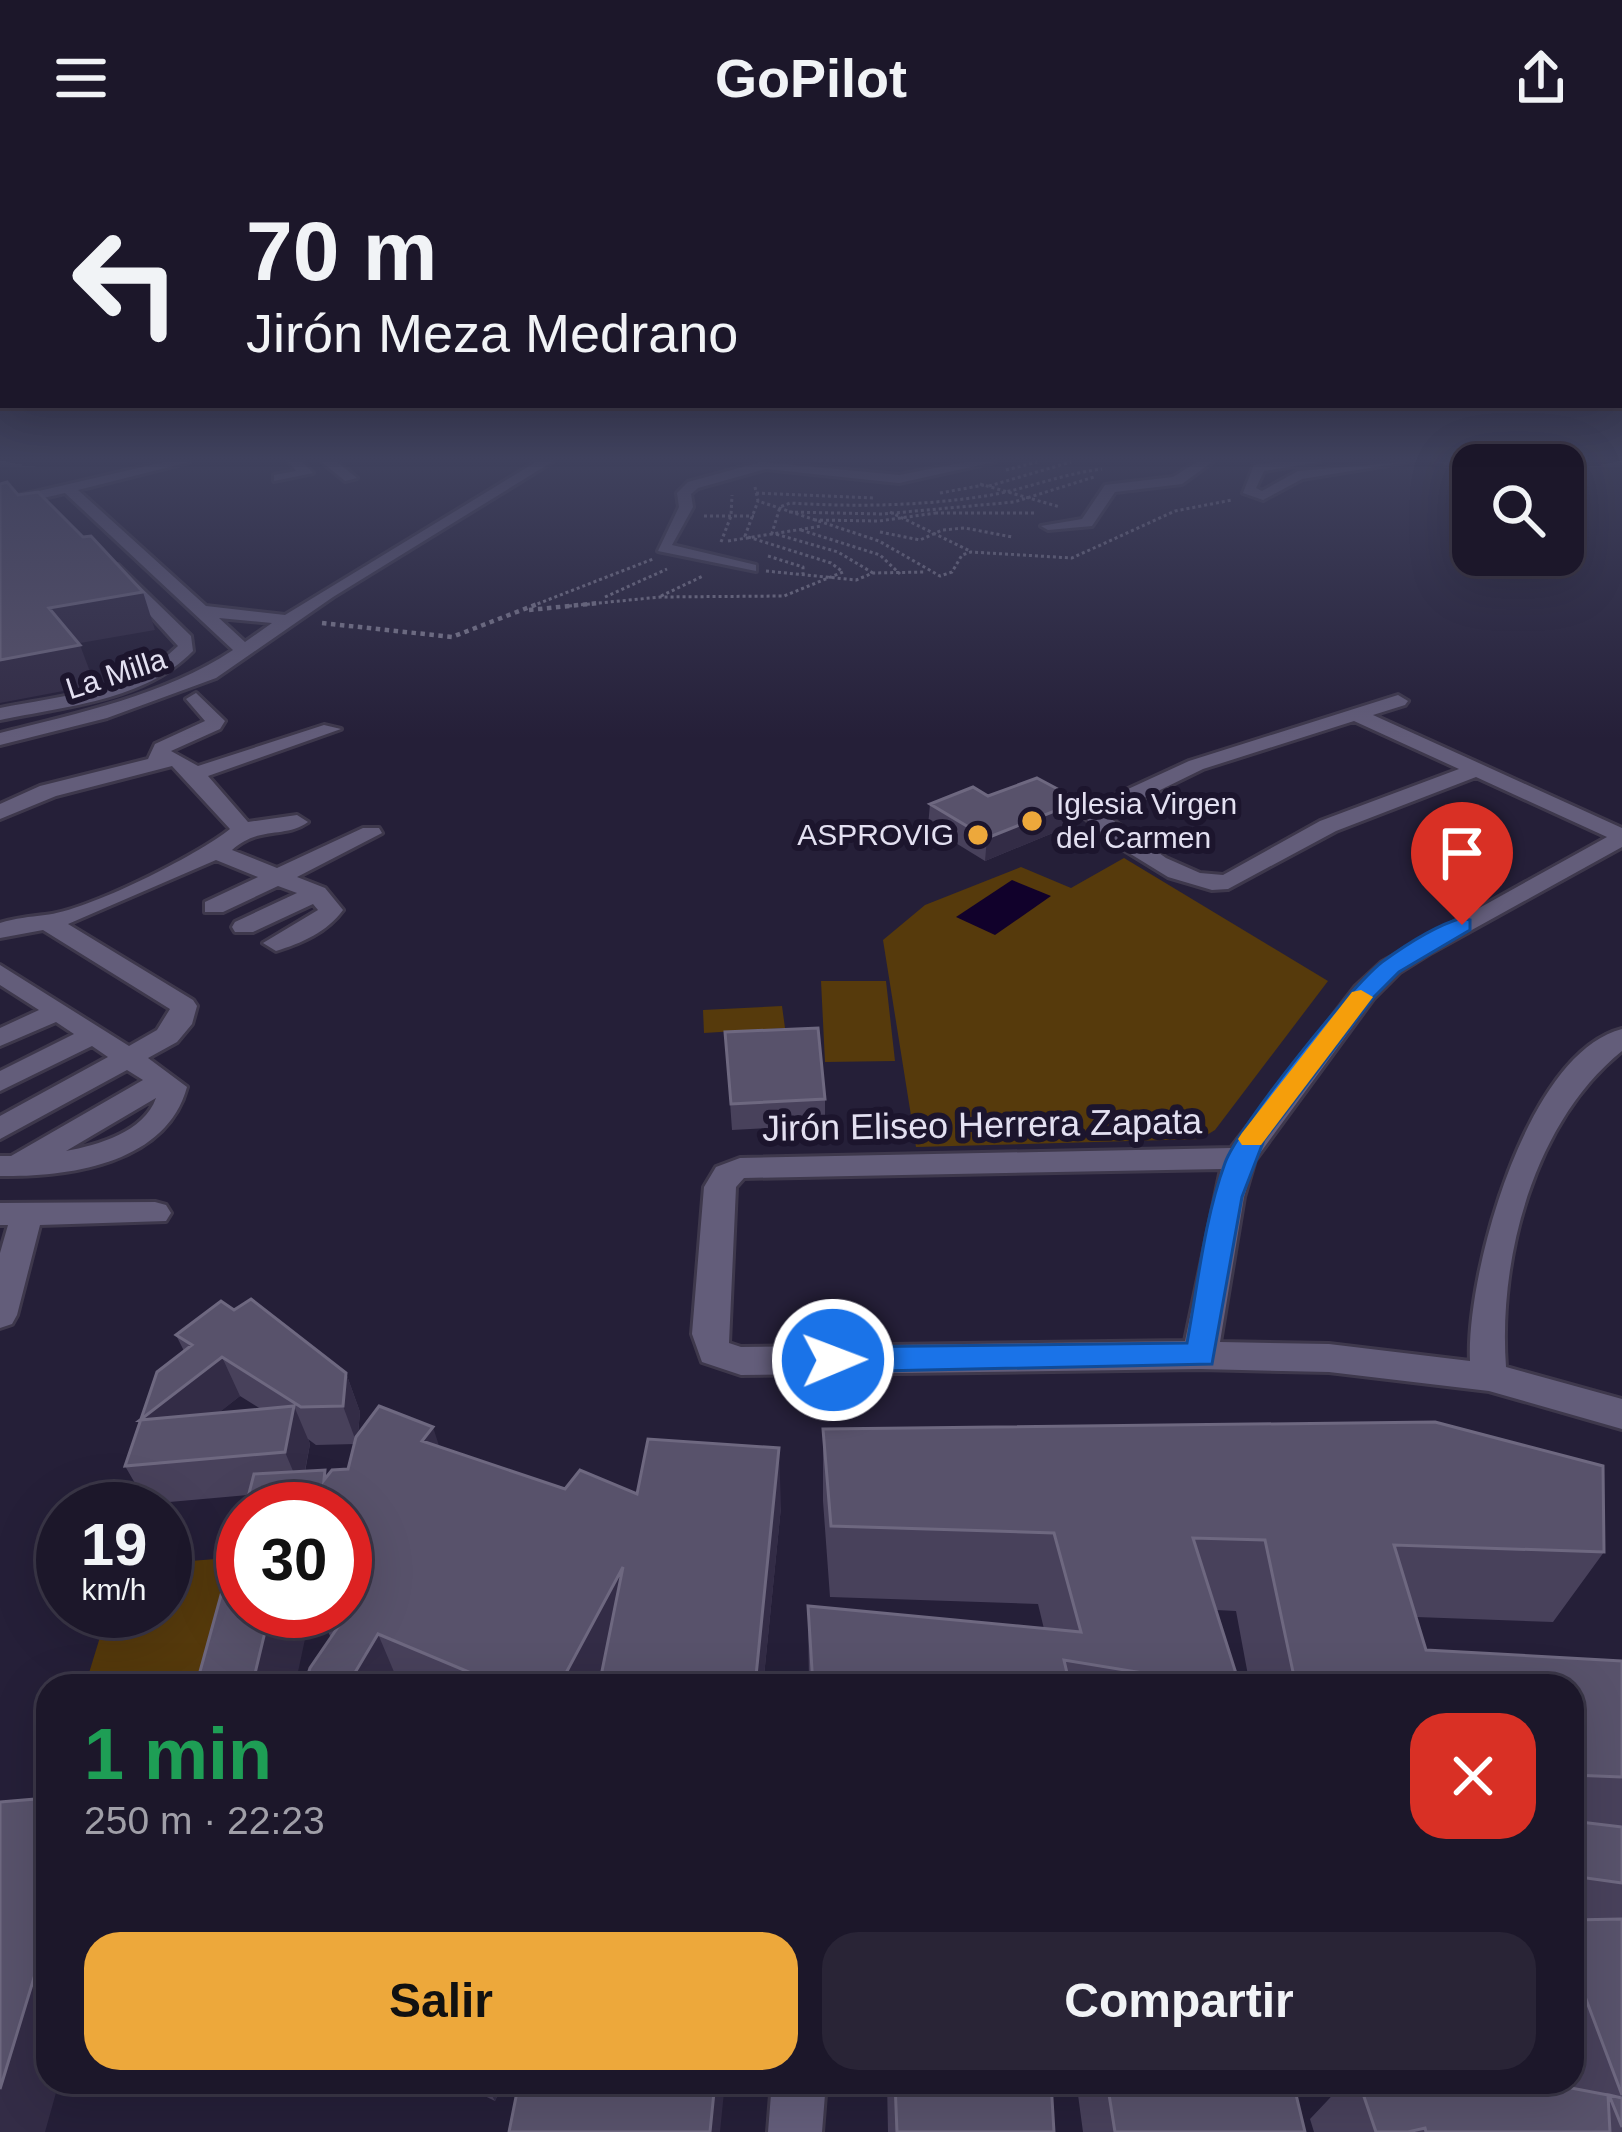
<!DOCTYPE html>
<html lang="es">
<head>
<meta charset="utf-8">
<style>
  :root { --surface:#1c172a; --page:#292436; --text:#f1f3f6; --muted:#a09fa8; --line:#3a3647; --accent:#eda83b }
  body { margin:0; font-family:Arial,sans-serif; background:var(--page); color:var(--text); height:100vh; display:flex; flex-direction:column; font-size:45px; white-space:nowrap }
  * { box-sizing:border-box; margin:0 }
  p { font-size:39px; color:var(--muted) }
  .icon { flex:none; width:66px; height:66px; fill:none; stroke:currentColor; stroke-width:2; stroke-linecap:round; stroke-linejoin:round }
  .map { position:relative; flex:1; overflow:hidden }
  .side { position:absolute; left:36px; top:1518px; width:1548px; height:420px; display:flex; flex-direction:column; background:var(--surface); border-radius:36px; box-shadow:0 12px 48px #0002,0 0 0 3px var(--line) }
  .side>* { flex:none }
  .guide { position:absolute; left:0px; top:0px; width:1623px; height:252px; box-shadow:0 12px 48px #0002,0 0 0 3px var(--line); background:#1c172a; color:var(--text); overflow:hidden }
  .tools { position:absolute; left:1452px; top:288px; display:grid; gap:24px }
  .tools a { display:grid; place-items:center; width:132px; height:132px; border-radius:24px; background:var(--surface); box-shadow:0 12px 48px #0002,0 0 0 3px var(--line); font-size:60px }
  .speed { position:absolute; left:36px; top:1326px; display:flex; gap:24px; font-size:60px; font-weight:700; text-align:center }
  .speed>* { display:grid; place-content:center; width:156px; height:156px; border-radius:50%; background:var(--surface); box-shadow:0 12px 48px #0002,0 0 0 3px var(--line); line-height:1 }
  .speed small { font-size:30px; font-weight:400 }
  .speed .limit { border:18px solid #d22; background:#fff; color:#111 }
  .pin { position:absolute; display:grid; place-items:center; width:102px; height:102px; color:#fff; margin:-123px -51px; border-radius:50% 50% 50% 0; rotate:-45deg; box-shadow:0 0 12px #0007 }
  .pin .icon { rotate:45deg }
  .me { position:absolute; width:132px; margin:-66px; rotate:89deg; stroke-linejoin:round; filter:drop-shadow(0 0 9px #0008) }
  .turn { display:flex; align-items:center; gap:42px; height:252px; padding:0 48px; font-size:54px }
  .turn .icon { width:156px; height:156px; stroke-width:2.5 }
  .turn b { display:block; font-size:84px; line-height:102px }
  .round { display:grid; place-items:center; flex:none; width:126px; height:126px; border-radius:36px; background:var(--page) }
  .summary { display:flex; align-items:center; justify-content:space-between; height:204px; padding:0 48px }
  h1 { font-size:72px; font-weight:600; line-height:90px; color:#1e9e55 }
  .primary-button { display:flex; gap:24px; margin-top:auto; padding:24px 48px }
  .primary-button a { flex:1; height:138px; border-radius:36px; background:var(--accent); color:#111; font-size:48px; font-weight:600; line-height:138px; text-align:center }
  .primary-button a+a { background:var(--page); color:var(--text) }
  header { display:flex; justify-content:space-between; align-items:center; height:156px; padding:0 48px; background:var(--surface); font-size:54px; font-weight:600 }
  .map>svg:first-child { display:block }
  .green { fill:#563a0c }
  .water { fill:#11012b }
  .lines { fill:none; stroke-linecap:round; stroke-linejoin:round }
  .minor-casing { stroke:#3e384c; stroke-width:6 }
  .path-far1 { stroke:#868296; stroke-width:3; stroke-dasharray:3 3; stroke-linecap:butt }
  .path { stroke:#868296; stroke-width:4.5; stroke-dasharray:4.5 4.5; stroke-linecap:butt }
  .minor { fill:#635d7a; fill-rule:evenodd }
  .wall { fill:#48415b; fill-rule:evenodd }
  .shaded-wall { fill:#332c46 }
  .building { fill:#58526b; stroke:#6e6880; stroke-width:3 }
  .route { fill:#1a73e8; stroke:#114b97; stroke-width:3 }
  .slow { fill:#f59e0b }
  .poi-dot { fill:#eda83b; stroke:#1c152d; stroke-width:4.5 }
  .labels { text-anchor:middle; stroke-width:12; stroke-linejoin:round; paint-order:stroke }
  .far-street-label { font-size:30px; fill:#e3e0f1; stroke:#1c152d }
  .far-poi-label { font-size:30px; fill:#e3e0f1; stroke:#1c152d; text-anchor:start }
  .street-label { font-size:36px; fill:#e3e0f1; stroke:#1c152d }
</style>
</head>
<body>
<header><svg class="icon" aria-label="menu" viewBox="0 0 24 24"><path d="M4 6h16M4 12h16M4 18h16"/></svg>GoPilot<svg class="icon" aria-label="share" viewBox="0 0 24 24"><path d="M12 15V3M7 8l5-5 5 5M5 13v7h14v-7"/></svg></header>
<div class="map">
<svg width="1622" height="1976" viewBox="0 0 1622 1976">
  <rect width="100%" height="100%" fill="#251f38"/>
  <path class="green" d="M1124,702L1328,825L1215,974L1200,983L916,991L883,784L925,749L1021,711L1071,732Z
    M821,825H886L895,905L825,906Z
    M782,850L785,872L704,877L703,854Z
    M241,1401L211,1530H85L108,1455H165V1407Z"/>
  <path class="water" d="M1012,724L1051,740L995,779L956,761Z"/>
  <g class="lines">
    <defs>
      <path id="minor" d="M164,306H189L78,334L206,450L285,459L536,306H552L333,441L216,522L107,562L0,589V577C79,557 165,539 233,494L65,337L0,352V344ZM219,462L272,467L245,486Z
        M289,306H303L313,317L274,325V319L296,315Z
        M322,306H337L357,322L345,325Z
        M761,306L899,319L966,306H994L899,327L766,313L698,332L691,338L693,351L672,389L756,409V415L658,395L679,351L677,337L688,326Z
        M1197,306H1212L1182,328L1115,336L1092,370L1048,374L1041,370L1082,363L1105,329L1173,321Z
        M1275,306H1319L1264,315L1256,332L1262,335L1298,315L1406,306L1302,323L1263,344L1243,337L1254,309Z
        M1434,306H1457L1451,310Z
        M118,409L191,480L193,495C144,545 66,550 0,564V552C60,540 132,535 178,490L112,417L110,414Z
        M196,537L225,565L220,573L171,595L198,610L324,569L341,573L208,620L248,666L297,659L308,666C284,683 261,669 232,694L277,712L363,672H379L382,677L297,721L325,732L343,754C327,776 302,787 276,795L263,787L318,754L313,748L253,776H235L232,771L235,766L297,737L278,730L223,756H205V746L258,721L216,704L68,768L193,844L197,850L192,868L177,886L148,902L187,931C166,1008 69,1021 0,1020V1000H11L143,924L127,914L0,983V960L108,901L92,890L0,935V915L74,878L56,866L0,890V872L39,854L0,829V809L129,890L157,874L170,853L43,774L0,782V767C16,762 29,761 45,759C87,755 198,699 230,673L172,610L56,640L0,663V648L40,630L148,603L155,588L205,565L186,543ZM156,942C144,976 98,989 66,995Z
        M1398,539L1408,545L1405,549L1373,559L1622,672V691L1432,796L1400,816L1373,843L1255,1004L1244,1041L1220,1186L1329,1188L1470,1205C1466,1119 1526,897 1622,873V895C1534,966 1498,1102 1506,1211L1622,1243V1273L1489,1235L1329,1216L1200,1213L741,1219L702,1206L692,1178L704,1031L716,1011L740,1002L1231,992L1355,831L1382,806L1607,681L1476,621L1336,675L1228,733L1212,734L1168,721L1116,689L1085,662L1089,651L1189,605ZM1354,565L1459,613L1320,665L1223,719L1200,717L1166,702L1107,660L1203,613ZM1221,1013L1185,1185L741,1191L729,1187L736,1031L744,1022Z
        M155,1046L166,1049L171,1057L166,1065L40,1069L17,1159L12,1168L0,1172V1097L8,1069H0V1047Z
        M772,1926H826L822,1976H768Z"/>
    </defs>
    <use href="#minor" class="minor-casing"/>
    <path class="path-far1" d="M1006,314L1037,306
      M980,328L1060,351
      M989,330L1071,306
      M755,331L758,345L879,385L940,420L952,416L962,399L971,396L1072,402L1175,355L1232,344
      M756,337L873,342
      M940,337L984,329
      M789,356L883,358L1014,346L1094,321
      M890,356L970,395
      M935,357H1036
      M704,360H754
      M814,364L879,365L936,357
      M801,374L880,399L900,418
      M880,376L920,384L942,374L965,372L1012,381
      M728,385L822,370
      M721,386L731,360L732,339
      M768,400L803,411V418
      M766,415L856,424L873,417L925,416
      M873,417L838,396L772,377L780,351L790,347C854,351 921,350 985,340C1024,334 1061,318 1102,313
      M661,440L703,420
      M605,441L667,413
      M532,450L653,403
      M569,450L660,441L784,440L843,416L831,407L745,380L758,345"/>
    <path class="path" d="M529,454L599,447
      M322,467L452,481L540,447"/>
    <use href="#minor" class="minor"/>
  </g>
  <path class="wall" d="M988,640L1080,645L1077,667L985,705L928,670L930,648Z
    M725,876L825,943V969L732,974Z
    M234,1154L346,1217L360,1256L358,1279L440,1291L565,1333L781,1351L763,1530H304L331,1482L321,1461L345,1455V1353L248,1339L147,1348L125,1310L184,1195L176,1179ZM240,1240L261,1253L218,1257ZM308,1283L316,1289L355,1288L348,1313L328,1320L305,1316L310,1288Z
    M823,1273L1604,1396L1553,1466L1416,1461L1426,1494L1622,1505V1976H1314L1310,1963L1345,1926H1572V1530H1250L1236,1455L1216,1454L1240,1530H809L808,1450L1044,1473L1038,1448L830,1441L823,1345Z
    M456,1926H504L495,1945Z
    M887,1926H1051L1054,1976H888Z
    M1084,1926H1293L1305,1976H1083L1078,1939Z"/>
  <path class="shaded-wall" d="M143,436L155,474L63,490L49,452Z
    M80,489L95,529L0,547V504Z
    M1080,645L1077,667L985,705L987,682Z
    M222,1201L240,1240L161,1303L140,1264Z
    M346,1217L360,1256L357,1288L343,1250Z
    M294,1250L310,1288L301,1334L285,1296Z
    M433,1271L452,1330L422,1285Z
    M779,1292L781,1351L763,1530H755Z
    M623,1411L601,1530H559Z
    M270,1455H311L295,1530H252Z
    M378,1478L400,1530H347Z
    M48,1776V1926H59L45,1976H0V1933Z
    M484,1926H504L495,1945Z
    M715,1926H725L720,1976H710Z"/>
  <path class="building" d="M7,326L18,339L38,336L83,381L91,380L143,436L49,452L80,489L0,504V328Z
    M1037,622L1080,645L987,682L930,648L973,631L988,640Z
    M818,872L825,943L731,948L725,876Z
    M251,1143L346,1217L343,1250L301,1251L222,1201L140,1264L294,1250L285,1296L125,1310L157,1216L192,1189L176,1179L221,1145L234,1154Z
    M379,1250L433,1271L422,1285L565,1333L580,1314L637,1338L648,1283L779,1292L755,1530H599L623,1411L559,1530H502L378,1478L347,1530H304L310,1512L340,1468L321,1461L323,1455H345V1353H245L254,1318L325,1314L324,1324L332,1314L348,1313L356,1281Z
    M1435,1266L1603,1310L1604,1396L1394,1389L1426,1494L1622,1505V1621L1572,1619V1530H1296L1265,1384L1193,1382L1240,1530H1222L1064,1504L1070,1530H813L808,1450L1081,1476L1054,1377L831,1370L823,1273Z
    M243,1359V1455H270L252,1530H196Z
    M48,1642V1776L0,1933V1646Z
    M1572,1665L1622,1671V1727L1572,1720Z
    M1622,1763V1939L1572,1806V1764Z
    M519,1926H715L710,1976H509Z
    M895,1926H1051L1054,1976H897Z
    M1107,1926H1293L1305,1976H1115Z
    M1359,1926H1523L1550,1928L1608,1939L1610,1976H1426L1425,1972L1408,1976H1376Z
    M1609,1939L1622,1942V1971Z"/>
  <linearGradient id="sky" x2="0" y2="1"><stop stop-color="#14111f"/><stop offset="0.52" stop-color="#40425e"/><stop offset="1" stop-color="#40425e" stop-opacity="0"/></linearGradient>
  <rect width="1622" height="583" fill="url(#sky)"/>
  <path class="route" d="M1462,762L1470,764V774L1399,816L1373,842L1264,984L1242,1041L1212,1208L833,1216L822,1213L817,1204L822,1195L833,1191L1187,1187C1198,1128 1204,1064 1225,1007C1238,971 1350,831 1382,806C1404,790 1437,769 1462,762Z"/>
  <path class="slow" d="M1361,834L1373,841L1261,989H1242L1238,983L1242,977L1352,836Z"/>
  <g class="poi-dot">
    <circle cx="1032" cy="665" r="12"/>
    <circle cx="978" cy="679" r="12"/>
  </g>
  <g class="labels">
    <g class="far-street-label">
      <text transform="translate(116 518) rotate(-18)" y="10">La Milla</text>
    </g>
    <g class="far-poi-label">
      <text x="1056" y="658">Iglesia Virgen<tspan x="1056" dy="34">del Carmen</tspan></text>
      <text x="954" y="689" text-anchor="end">ASPROVIG</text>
    </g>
    <g class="street-label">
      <text transform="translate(982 968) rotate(-1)" y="13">Jirón Eliseo Herrera Zapata</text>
    </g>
  </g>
</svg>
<div class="tools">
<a><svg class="icon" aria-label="search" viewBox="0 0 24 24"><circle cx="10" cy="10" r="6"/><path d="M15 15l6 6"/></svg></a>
</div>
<div class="speed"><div>19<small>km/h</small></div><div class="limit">30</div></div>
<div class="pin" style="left:1462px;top:769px;background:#d93025"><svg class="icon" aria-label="arrive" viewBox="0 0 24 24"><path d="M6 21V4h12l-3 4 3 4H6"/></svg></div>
<svg class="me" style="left:833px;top:1204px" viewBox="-20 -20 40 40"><circle r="17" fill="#1a73e8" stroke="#fff" stroke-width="3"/><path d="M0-11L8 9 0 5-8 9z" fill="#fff"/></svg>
<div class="guide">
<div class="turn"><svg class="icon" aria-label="left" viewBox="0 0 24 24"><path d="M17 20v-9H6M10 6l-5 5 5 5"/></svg><div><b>70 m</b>Jirón Meza Medrano</div></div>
</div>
<section class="side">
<div class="summary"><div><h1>1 min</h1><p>250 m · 22:23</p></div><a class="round" style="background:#d93025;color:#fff"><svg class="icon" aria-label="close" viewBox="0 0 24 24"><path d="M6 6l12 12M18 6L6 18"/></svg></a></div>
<div class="primary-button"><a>Salir</a><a>Compartir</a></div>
</section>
</div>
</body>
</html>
